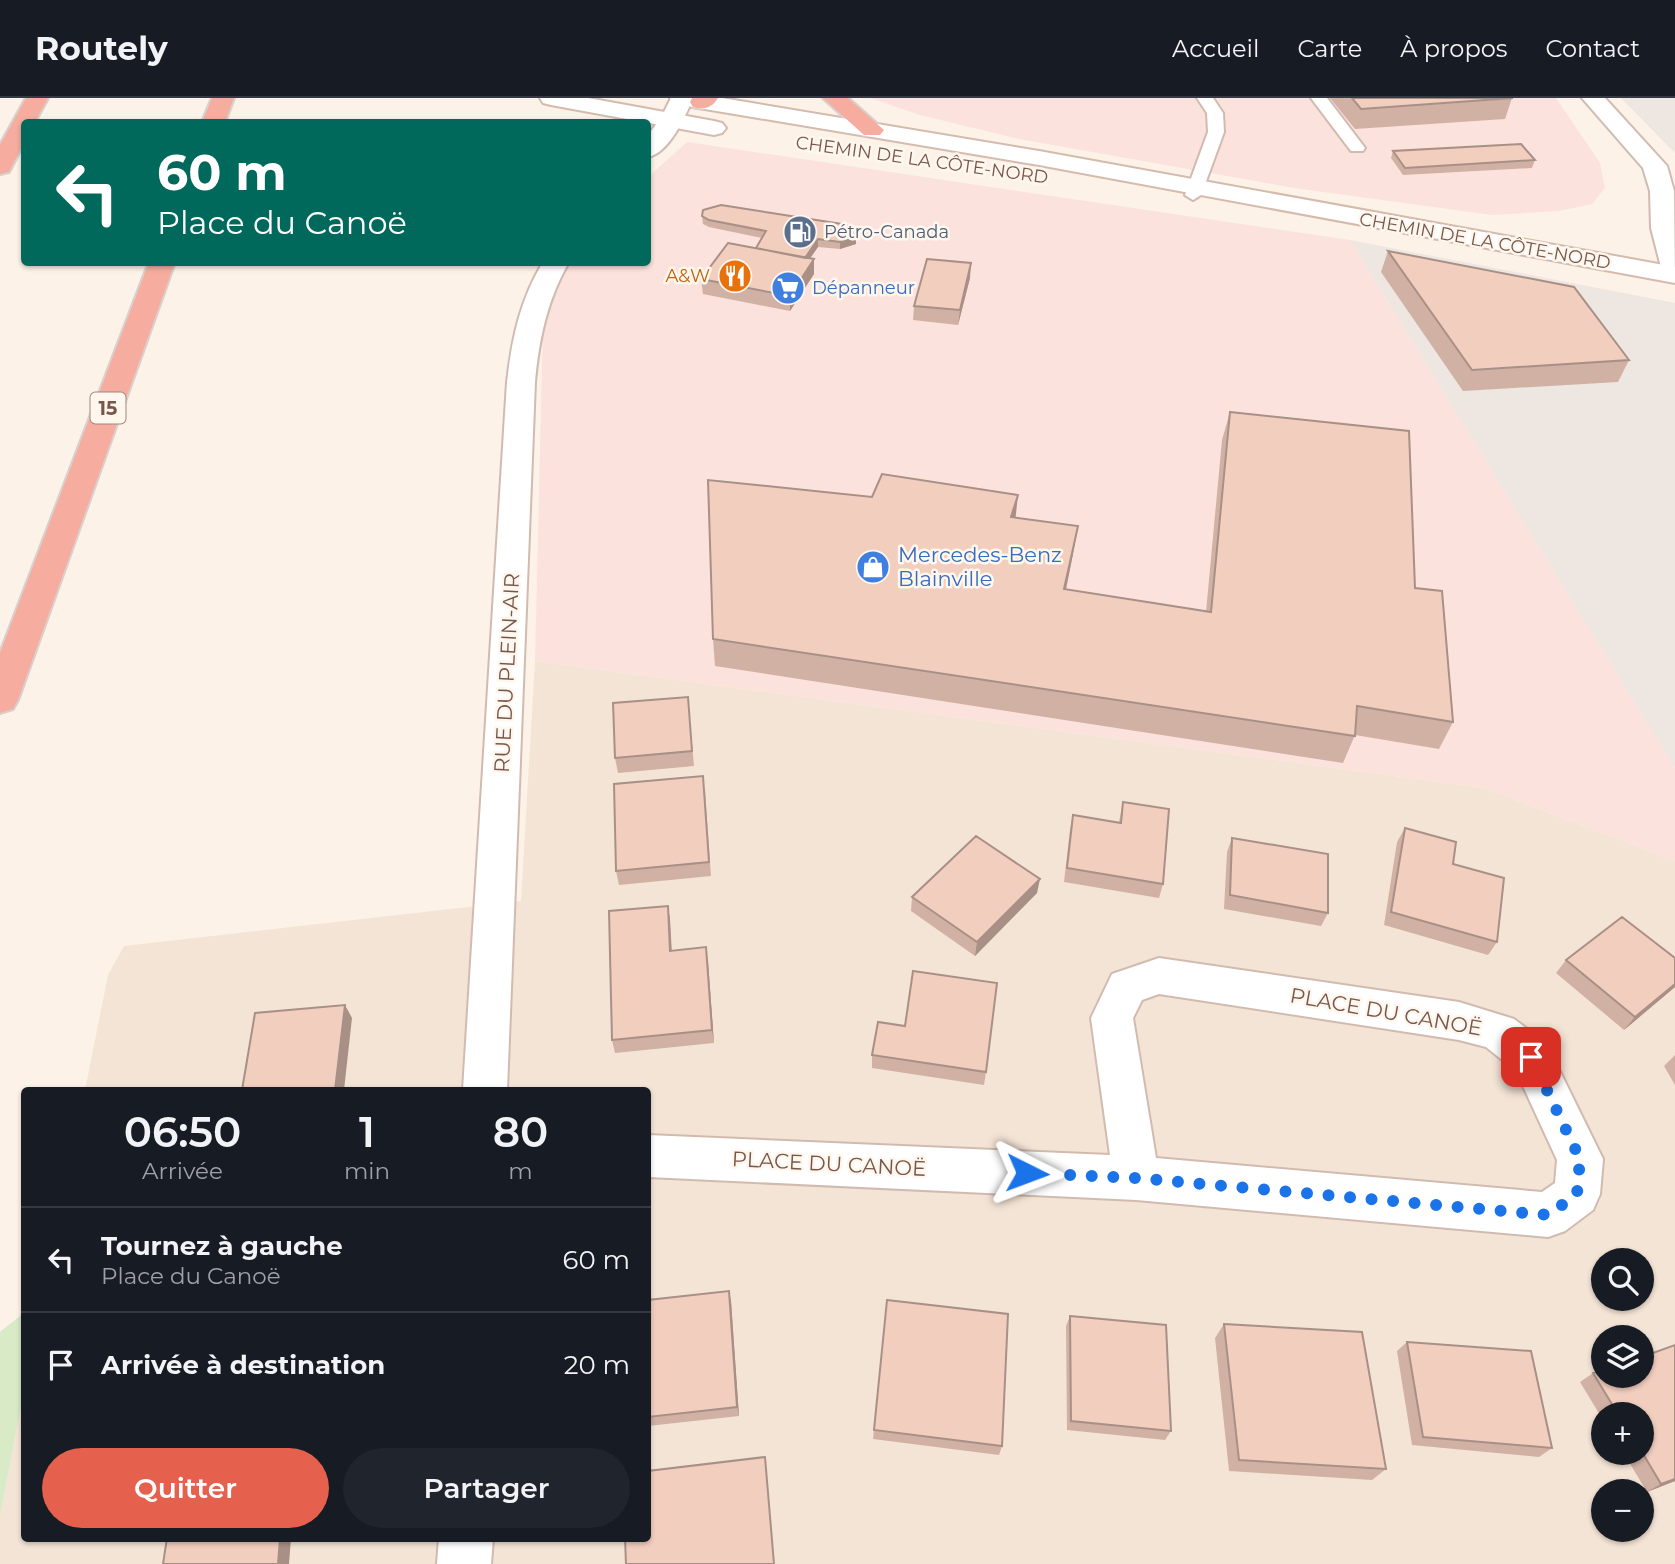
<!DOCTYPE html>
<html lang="fr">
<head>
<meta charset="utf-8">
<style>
  :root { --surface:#171b24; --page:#20242c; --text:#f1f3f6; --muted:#9ea1a6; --line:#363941; --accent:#e5614e }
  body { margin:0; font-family:Montserrat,sans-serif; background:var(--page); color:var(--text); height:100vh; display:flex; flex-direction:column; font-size:26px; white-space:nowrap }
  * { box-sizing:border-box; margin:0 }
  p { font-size:23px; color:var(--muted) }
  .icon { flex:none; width:38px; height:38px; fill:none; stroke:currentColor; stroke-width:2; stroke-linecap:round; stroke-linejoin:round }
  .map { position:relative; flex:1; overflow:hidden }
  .details { position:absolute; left:21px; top:989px; width:630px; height:455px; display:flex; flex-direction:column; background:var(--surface); border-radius:7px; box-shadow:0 2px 5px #0004 }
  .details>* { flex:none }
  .guide { position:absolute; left:21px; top:21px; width:630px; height:147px; border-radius:7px; box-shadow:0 2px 5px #0004; background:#00695c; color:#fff; overflow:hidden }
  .fabs { position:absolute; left:1591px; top:1150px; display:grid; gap:14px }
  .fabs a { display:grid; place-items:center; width:63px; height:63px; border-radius:50%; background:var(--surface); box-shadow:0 2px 5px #0004; font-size:35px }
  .pin { position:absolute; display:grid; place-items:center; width:60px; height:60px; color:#fff; margin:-30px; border-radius:14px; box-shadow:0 4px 10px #0006 }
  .me { position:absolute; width:77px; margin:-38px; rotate:93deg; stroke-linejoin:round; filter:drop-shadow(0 0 5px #0008) }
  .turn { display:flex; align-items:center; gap:24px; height:147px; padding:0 21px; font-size:32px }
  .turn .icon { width:91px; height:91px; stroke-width:2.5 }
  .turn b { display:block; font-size:49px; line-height:60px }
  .eta { display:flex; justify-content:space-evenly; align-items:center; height:119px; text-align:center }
  .eta b { font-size:42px; font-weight:600; line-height:49px }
  .cta { display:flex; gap:14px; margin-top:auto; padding:14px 21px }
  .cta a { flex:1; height:80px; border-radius:42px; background:var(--accent); color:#fff; font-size:28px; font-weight:600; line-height:80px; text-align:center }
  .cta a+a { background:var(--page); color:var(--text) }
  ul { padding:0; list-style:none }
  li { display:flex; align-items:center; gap:21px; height:105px; padding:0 21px; border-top:2px solid var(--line) }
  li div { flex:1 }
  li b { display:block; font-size:26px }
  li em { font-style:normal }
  header { display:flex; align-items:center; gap:42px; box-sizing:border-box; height:98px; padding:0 35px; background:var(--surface); border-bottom:2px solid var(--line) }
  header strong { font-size:33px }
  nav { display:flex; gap:38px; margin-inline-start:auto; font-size:24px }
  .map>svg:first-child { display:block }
  .residential { fill:#f4e4d6; fill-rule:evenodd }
  .commercial { fill:#fce2dc }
  .industrial { fill:#ede6e1 }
  .green { fill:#d8eac6 }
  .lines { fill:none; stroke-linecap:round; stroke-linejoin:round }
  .lane-casing { stroke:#d1bbb0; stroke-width:4 }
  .street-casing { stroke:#d1bbb0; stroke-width:4 }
  .secondary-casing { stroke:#d4bbad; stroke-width:4 }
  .highway-casing { stroke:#d9d0cd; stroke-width:4 }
  .lane { fill:#fff; fill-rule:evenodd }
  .street { fill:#fff; fill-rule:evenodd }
  .secondary { fill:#fff; fill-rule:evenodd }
  .highway { fill:#f6ad9f; fill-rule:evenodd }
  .wall { fill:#d0b1a4 }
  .shaded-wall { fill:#a99086 }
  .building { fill:#f2cebf; stroke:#a99086; stroke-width:2 }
  .route { stroke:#1a73e8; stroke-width:12; stroke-dasharray:0 21.6 }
  .labels { text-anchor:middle; stroke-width:5; stroke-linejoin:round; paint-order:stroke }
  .far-street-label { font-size:18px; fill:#77574b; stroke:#fff7ee }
  .far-service-label { font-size:18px; fill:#4e5e75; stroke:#fff7ee; text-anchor:start }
  .far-food-label { font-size:18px; fill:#c56008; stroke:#fff7ee; text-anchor:end }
  .far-shop-label { font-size:18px; fill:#366cbe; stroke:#fff7ee; text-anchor:start }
  .shield { fill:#fff7ee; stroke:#a0877c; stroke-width:2 }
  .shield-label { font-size:19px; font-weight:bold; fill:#77574b }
  .shop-label { font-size:21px; fill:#366cbe; stroke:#fff7ee; text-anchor:start }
  .street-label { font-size:21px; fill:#77574b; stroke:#fff7ee }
</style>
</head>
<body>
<header>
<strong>Routely</strong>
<nav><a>Accueil</a><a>Carte</a><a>À propos</a><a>Contact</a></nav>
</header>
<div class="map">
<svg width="1675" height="1466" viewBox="0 0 1675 1466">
  <rect width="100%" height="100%" fill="#fcf2e8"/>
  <path class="residential" d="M535,563L1484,690L1675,763V1466H0V1417L24,1294V1440H648V992H85L108,877L124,848L521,803ZM1603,1162H1642V1200H1603ZM1603,1239H1642V1278H1603ZM1603,1316H1642V1354H1603ZM1603,1393H1642V1432H1603Z"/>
  <path class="commercial" d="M870,0H1556L1600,65L1605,90L1592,106L1559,113L1492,117L1294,90L1019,41L920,17Z
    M687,44L1350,142L1675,670V763L1484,690L535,563L543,225L561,165L648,164V79Z"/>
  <path class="industrial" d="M1621,0H1675V55Z
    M1350,142L1675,205V670Z"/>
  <path class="green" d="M24,1215V1294L0,1417V1234Z"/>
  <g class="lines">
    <defs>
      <path id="lane" d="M1197,0H1213L1223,15L1224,34L1201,97L1193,102L1185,97L1208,34L1207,15Z
        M1311,0H1327L1365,50L1363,53H1351Z"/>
      <path id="street" d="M671,0H693C685,19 669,55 648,59V37L661,20Z
        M1582,0H1605L1667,68L1674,93L1675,181L1666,179L1662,173L1651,130L1650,93L1643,70Z
        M543,164H569C547,202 539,241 535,284L507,992H463L507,284C512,241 520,202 543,164Z
        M1159,860L1459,904L1514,921L1546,945L1603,1061L1600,1096L1593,1112L1565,1133L1548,1139L1136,1102L648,1079V1037L1110,1057L1091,920L1112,876ZM1159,896L1459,942L1486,949L1516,973L1557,1062L1555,1085L1542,1094L1156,1060L1133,920L1142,902Z
        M439,1440H493L491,1466H437Z"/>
      <path id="secondary" d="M540,0H588L714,23L722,25L726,30L722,35L714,37L551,7L543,5Z
        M670,0H722L1039,53L1675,169V185L1039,67L681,7L673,5Z"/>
      <path id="highway" d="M26,0H48L35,24H24V45L9,74L0,76V47Z
        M212,0H234L225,24H202Z
        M692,0H718C712,10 704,12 693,9L690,4Z
        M823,0H848L884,32L880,37H864Z
        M149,164H175L18,602L13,611L0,615V555Z"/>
    </defs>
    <use href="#lane" class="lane-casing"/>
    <use href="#street" class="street-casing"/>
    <use href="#secondary" class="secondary-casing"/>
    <use href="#highway" class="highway-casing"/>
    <use href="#lane" class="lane"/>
    <use href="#street" class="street"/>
    <use href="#secondary" class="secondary"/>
    <use href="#highway" class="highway"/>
  </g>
  <path class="wall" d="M1330,0H1512L1505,21L1355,31Z
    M1393,53L1535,62L1532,70L1403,77L1391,60Z
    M702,118L856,133V146L840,151L818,149L810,160L814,176L790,213L703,196L701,181L756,150L762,140L709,129L703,126Z
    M1388,153L1629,262L1618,284L1463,293L1381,174Z
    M970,180L958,227L913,222L914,208Z
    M1230,314L1415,490L1453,624L1439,651L1355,637L1343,665L715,568L713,541L1015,420L1073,456L1066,492L1206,514L1222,342Z
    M689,613L694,668L618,675L615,660Z
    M705,693L711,778L619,787L616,773Z
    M1123,704L1163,786L1159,800L1064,784L1070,732L1073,717L1119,724Z
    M1405,730L1453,766L1497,844L1488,857L1384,827L1397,744Z
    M1232,740L1328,815L1321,828L1224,811L1227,754Z
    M1037,795L975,858L911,813L912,799Z
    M668,808L670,822L672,853L706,849L714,945L615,955L612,942Z
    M1566,862L1675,889L1624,932L1556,875Z
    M872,957L986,974L984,987L872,970Z
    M1675,957V987L1664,968Z
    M648,1202L731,1203L739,1318L648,1328Z
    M1070,1218L1171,1333L1165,1342L1067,1332L1066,1228Z
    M1224,1226L1386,1371L1372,1382L1229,1373L1215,1240Z
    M1407,1244L1552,1350L1539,1359L1412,1347L1397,1253Z
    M1675,1247V1383L1647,1394L1623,1354H1642V1316H1603V1322L1580,1284L1593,1275L1603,1272V1278H1642V1259Z
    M874,1332L1002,1348L999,1357L873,1341Z"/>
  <path class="shaded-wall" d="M856,139V146L840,151V144Z
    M818,141V149L802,172V164Z
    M814,161V176L790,213V198Z
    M971,165L970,180L958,227L960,212Z
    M1018,397L1015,425L1011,419Z
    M1078,428L1073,456L1060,519L1064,491Z
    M1040,781L1037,795L975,858L977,844Z
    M668,808L670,822L672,866L670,853Z
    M706,849L708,863L714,945L712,932Z
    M1675,886V889L1624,932L1635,919Z
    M345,907L352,920L344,992H335Z
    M729,1193L731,1203L739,1318L737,1309Z
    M1675,1381V1383L1647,1394L1661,1386Z
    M280,1440H291L289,1466H278Z"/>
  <path class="building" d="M1352,0H1513L1361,11Z
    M1521,46L1535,62L1405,70L1393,53Z
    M721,107L848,127L856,133V139L840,144L818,141L805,160L756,150L766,133L709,122L702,118L703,112Z
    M728,145L814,161L790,198L701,181Z
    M1388,153L1574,189L1629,262L1472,272Z
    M927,161L971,165L960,212L914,208Z
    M1230,314L1409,333L1415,490L1442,493L1453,624L1357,608L1355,638L713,541L708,382L872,399L882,376L1018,397L1011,419L1078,428L1064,491L1211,514Z
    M688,599L692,653L615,660L613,605Z
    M703,678L709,764L616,773L614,686Z
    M1123,704L1169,711L1163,786L1067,770L1073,717L1121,725Z
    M1405,730L1456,744L1453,766L1504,780L1497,844L1391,814Z
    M976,738L1040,781L977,844L912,799Z
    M1232,740L1328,756V815L1230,797Z
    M668,808L670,853L706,849L712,932L612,942L609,813Z
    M1622,819L1675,860V886L1635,919L1566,862Z
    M913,873L997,885L986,974L872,957L878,924L905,928Z
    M345,907L335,992H242L255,915Z
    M729,1193L737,1309L648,1319V1202Z
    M887,1202L1008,1216L1002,1348L874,1332Z
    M1070,1218L1166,1227L1171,1333L1071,1323Z
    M1224,1226L1362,1234L1386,1371L1239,1362Z
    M1407,1244L1531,1253L1552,1350L1423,1339Z
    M1675,1247V1381L1661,1386L1642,1354V1316H1618L1593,1275L1603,1272V1278H1642V1259Z
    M765,1359L774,1466H626L625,1440H648V1373Z
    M167,1440H280L278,1466H163Z"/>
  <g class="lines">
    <path class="route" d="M1027,1075L1136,1080L1548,1117L1577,1096L1580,1061L1531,959"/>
  </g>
  <defs>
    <symbol id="fuel-disc" viewBox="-11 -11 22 22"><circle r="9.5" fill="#5c6f8a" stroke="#fff7ee"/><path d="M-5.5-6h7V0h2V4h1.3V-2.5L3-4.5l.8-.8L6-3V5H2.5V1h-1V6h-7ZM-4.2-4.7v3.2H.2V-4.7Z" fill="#fff"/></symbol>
    <symbol id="restaurant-disc" viewBox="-11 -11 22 22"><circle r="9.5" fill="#e8710a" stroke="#fff7ee"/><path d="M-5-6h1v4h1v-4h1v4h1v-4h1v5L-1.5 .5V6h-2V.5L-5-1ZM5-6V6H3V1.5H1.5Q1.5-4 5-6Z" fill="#fff"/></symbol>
    <symbol id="supermarket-disc" viewBox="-11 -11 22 22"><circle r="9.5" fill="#3f7fe0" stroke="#fff7ee"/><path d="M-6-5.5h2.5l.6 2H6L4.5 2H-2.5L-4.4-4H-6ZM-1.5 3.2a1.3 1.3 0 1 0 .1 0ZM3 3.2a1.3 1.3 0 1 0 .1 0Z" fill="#fff"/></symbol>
    <symbol id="shop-disc" viewBox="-11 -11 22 22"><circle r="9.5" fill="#3f7fe0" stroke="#fff7ee"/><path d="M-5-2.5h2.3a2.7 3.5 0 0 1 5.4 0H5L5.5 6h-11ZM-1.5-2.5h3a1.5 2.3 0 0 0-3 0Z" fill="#fff"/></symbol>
  </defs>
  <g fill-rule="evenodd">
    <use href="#fuel-disc" x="781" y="115" width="38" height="38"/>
    <use href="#restaurant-disc" x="716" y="159" width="38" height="38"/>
    <use href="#supermarket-disc" x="769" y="171" width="38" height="38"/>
    <use href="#shop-disc" x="854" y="450" width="38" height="38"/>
  </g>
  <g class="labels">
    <g class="far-street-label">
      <text transform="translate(922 62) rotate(8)" y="6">CHEMIN DE LA CÔTE-NORD</text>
      <text transform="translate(1485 143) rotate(10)" y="6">CHEMIN DE LA CÔTE-NORD</text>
    </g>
    <g class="far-service-label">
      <text x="824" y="140">Pétro-Canada</text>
    </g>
    <g class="far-food-label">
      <text x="710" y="184">A&amp;W</text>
    </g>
    <g class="far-shop-label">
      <text x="812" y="196">Dépanneur</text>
    </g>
    <rect class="shield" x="90.5" y="294.5" width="35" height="31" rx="5"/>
    <g class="shield-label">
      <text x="108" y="317">15</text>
    </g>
    <g class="shop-label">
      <text x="898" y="464">Mercedes-Benz<tspan x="898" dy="24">Blainville</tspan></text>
    </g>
    <g class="street-label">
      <text transform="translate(507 575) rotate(-87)" y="7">RUE DU PLEIN-AIR</text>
      <text transform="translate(1386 914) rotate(10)" y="7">PLACE DU CANOË</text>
      <text transform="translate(829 1066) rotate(3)" y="7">PLACE DU CANOË</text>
    </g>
  </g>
</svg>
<div class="fabs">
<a><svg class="icon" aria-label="search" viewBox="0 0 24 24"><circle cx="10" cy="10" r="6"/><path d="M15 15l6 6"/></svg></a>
<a><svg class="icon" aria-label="layers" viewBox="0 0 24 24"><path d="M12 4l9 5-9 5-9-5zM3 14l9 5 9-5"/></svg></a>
<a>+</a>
<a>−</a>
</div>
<div class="pin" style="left:1531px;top:959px;background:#d93025"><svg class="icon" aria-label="arrive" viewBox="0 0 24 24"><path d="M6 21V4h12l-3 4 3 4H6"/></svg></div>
<svg class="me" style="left:1027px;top:1075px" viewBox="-20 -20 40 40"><path d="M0-17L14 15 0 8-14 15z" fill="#1a73e8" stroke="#fff" stroke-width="4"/></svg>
<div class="guide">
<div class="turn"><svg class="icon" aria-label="left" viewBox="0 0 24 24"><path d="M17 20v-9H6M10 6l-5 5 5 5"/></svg><div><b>60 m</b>Place du Canoë</div></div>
</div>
<section class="details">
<div class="eta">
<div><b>06:50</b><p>Arrivée</p></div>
<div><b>1</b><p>min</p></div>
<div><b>80</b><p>m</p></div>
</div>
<ul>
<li><svg class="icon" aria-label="left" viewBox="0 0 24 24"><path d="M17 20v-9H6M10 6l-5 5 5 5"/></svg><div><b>Tournez à gauche</b><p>Place du Canoë</p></div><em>60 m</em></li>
<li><svg class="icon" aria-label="arrive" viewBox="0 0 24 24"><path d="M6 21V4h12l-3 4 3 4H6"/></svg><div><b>Arrivée à destination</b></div><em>20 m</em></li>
</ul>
<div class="cta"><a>Quitter</a><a>Partager</a></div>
</section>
</div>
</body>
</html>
